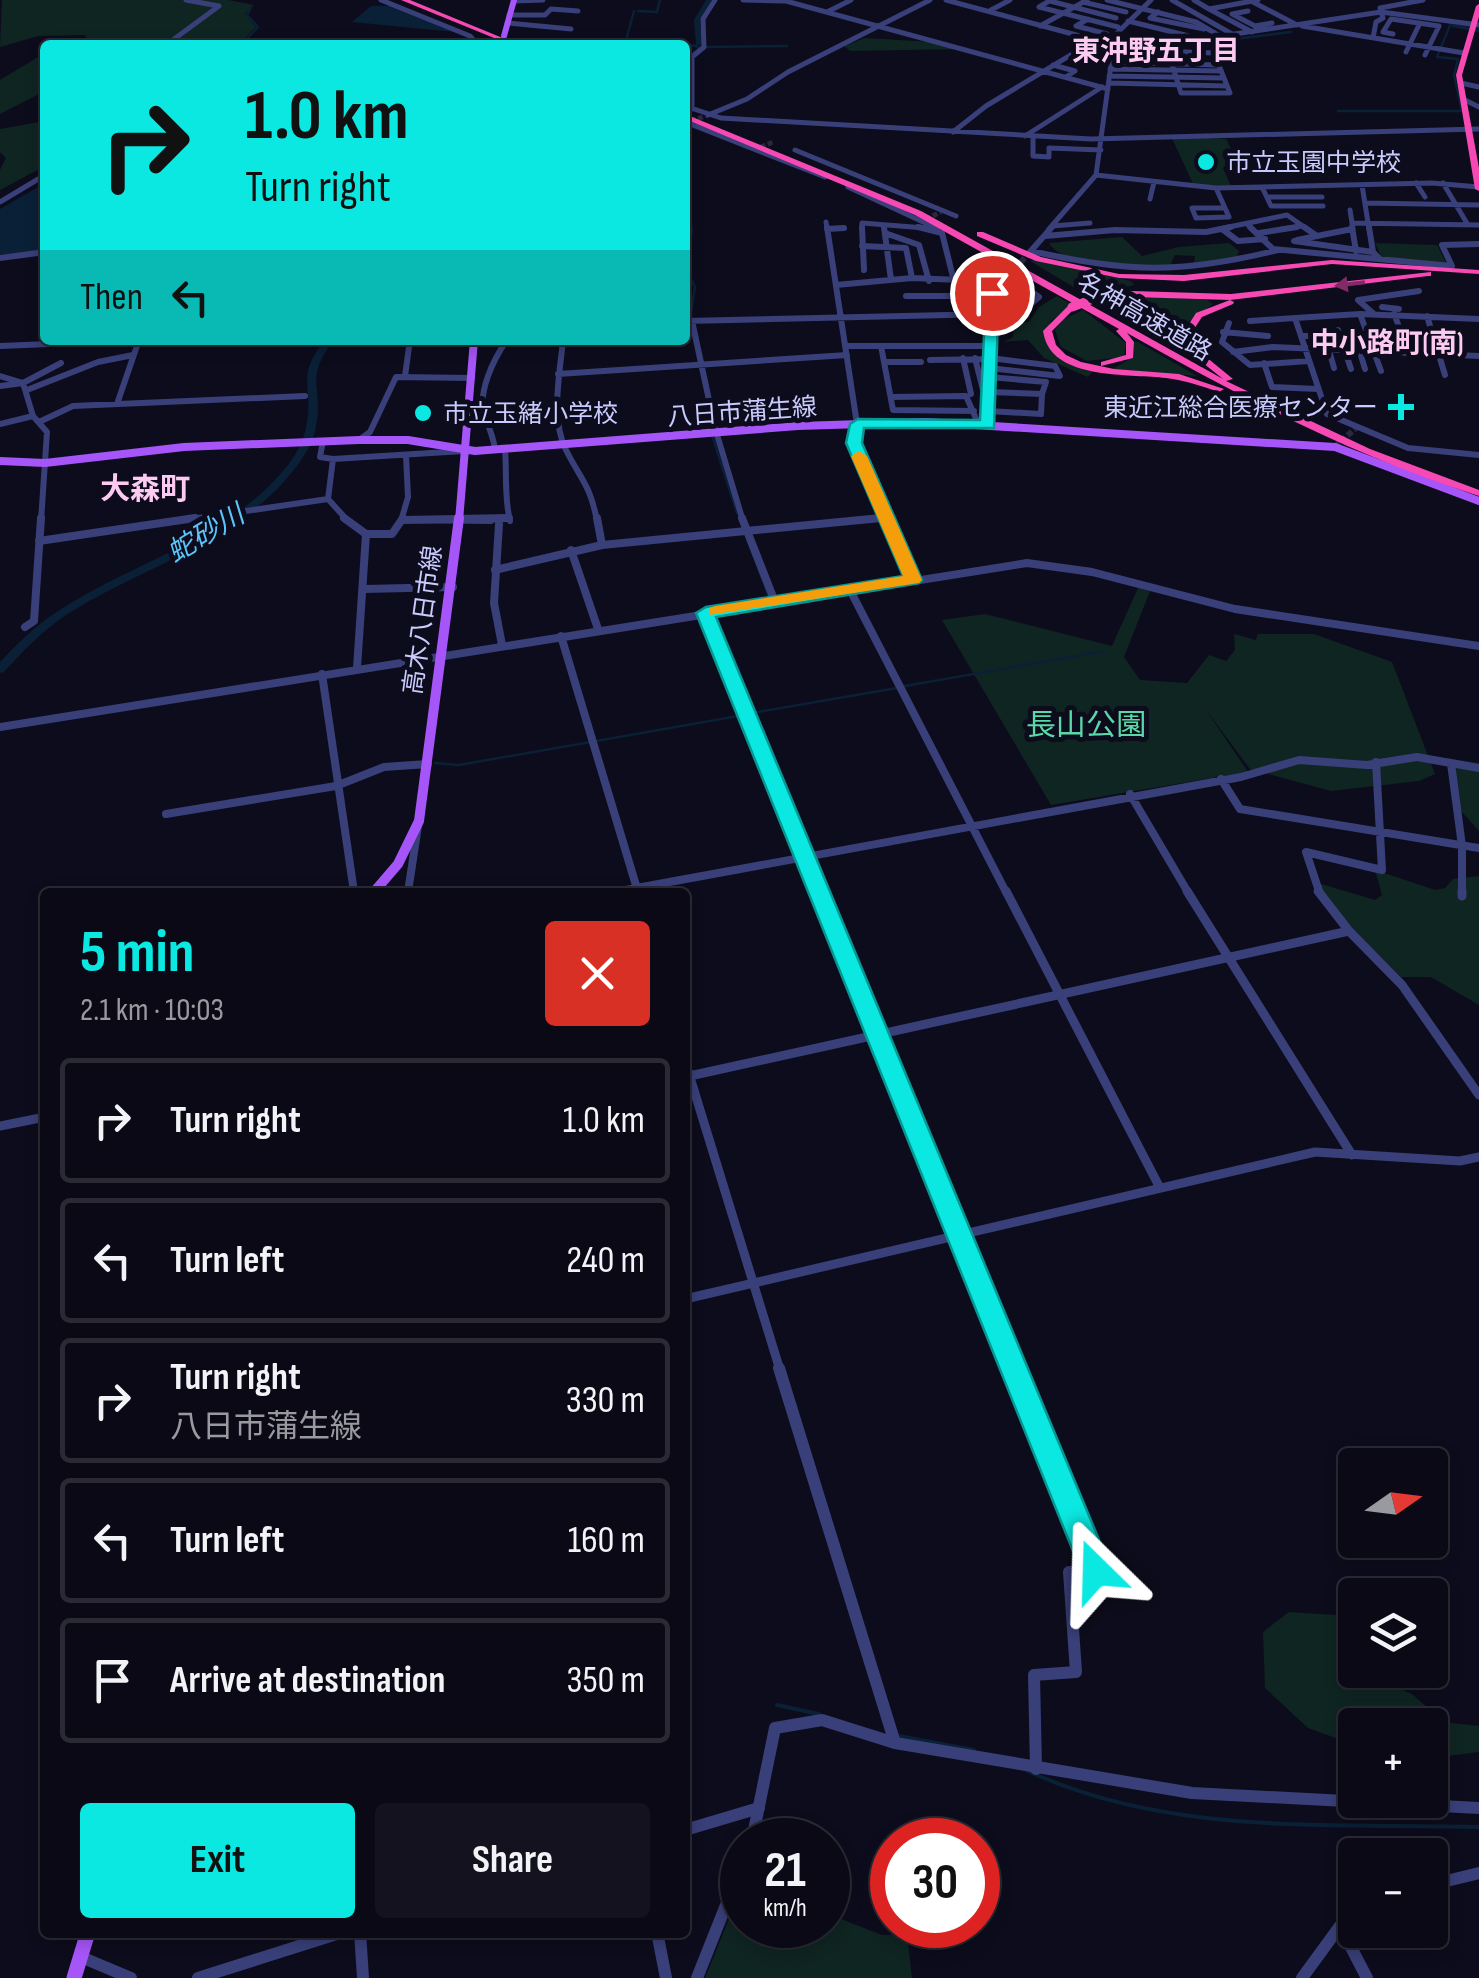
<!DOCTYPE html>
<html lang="en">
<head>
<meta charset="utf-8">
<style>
  :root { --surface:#0a0915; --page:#13121e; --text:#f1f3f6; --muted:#999aa0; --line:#2a2a34; --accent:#0ae8e1 }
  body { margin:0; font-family:"Sofia Sans Condensed","Noto Sans JP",sans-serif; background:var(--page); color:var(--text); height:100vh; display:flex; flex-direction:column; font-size:38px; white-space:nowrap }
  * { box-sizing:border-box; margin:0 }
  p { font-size:32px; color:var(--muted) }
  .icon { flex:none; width:55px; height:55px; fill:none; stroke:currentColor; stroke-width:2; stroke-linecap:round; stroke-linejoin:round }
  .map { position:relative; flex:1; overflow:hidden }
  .panel { position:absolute; left:40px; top:888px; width:650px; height:1050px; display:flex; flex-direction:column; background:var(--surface); border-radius:10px; box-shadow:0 5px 15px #0003,0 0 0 2px var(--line) }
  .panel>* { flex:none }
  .guide { position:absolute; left:40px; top:40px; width:650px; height:305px; border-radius:10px; box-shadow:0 5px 15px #0003,0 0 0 2px var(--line); background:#0ae8e1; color:#111; overflow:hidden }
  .needle { width:65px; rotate:76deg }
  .fabs { position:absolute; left:1338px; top:1448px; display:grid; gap:20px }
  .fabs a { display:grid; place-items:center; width:110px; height:110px; border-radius:10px; background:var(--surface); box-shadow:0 5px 15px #0003,0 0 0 2px var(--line); font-size:50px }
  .speed { position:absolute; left:720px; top:1818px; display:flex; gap:20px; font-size:50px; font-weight:700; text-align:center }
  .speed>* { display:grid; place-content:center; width:130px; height:130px; border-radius:50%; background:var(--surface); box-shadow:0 5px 15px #0003,0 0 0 2px var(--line); line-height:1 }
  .speed small { font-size:25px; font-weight:400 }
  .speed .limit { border:15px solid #d22; background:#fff; color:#111 }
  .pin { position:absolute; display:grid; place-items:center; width:85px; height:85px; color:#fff; margin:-42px; border:5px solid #fff; border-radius:50%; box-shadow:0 2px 10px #0007 }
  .me { position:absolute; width:110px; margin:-55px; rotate:338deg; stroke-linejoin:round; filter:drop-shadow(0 0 8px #0008) }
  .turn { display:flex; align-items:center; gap:35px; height:210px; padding:0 40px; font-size:45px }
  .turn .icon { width:130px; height:130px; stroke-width:2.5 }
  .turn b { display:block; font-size:70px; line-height:85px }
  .then { display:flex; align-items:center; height:95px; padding:0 40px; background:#0003; gap:20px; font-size:38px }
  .round { display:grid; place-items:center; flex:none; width:105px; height:105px; border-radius:10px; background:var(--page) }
  .summary { display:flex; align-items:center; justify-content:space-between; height:170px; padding:0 40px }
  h1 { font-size:60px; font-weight:700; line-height:75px; color:var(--accent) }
  .cta { display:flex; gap:20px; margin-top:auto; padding:20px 40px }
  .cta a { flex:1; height:115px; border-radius:10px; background:var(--accent); color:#111; font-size:40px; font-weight:700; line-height:115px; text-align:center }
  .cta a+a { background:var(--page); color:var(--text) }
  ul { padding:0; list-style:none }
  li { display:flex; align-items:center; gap:30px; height:125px; margin:0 20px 15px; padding:0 20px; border:5px solid var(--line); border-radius:10px }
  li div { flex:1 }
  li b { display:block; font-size:38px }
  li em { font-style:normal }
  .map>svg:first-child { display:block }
  .green { fill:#0f2522 }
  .water { fill:#0a2036 }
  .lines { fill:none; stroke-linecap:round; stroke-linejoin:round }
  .stream-far1 { stroke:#0a2036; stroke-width:2.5 }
  .stream { stroke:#0a2036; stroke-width:4 }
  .river { fill:#0a2036; fill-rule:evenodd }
  .minor-tunnel-far1 { stroke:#29283e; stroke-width:5; stroke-dasharray:5 2.5; stroke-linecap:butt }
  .minor-tunnel { stroke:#29283e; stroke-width:6; stroke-dasharray:6 2.5; stroke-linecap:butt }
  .minor-far4 { stroke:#393f79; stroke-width:5 }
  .minor-far3 { stroke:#393f79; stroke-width:6 }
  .minor-far2 { stroke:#393f79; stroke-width:8 }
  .minor-far1 { stroke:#393f79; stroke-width:9 }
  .minor { stroke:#393f79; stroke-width:12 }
  .major-far3 { stroke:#a655f8; stroke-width:6 }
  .major-far2 { stroke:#a655f8; stroke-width:8 }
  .major-far1 { stroke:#a655f8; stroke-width:10 }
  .major { stroke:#a655f8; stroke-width:15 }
  .highway { fill:#f749b3; fill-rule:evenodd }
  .highway-bridge { stroke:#f749b3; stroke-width:9 }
  .oneway { fill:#822a68 }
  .route { fill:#0ae8e1; stroke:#069792; stroke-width:2.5 }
  .slow { fill:#f59e0b }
  .poi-dot { fill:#0ae8e1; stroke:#0d0c1c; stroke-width:4 }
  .labels { text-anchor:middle; stroke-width:10; stroke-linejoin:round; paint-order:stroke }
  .far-poi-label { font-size:25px; fill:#c9cafd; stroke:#0d0c1c; text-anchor:start }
  .far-street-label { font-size:25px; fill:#c9cafd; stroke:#0d0c1c }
  .far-neighbourhood-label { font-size:28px; font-weight:bold; fill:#fdcbf1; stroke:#0d0c1c }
  .far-water-label { font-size:28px; font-style:italic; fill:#5bc4f8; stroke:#0d0c1c }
  .far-quarter-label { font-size:30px; font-weight:bold; fill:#fdcbf1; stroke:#0d0c1c }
  .park-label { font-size:30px; fill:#59d8a8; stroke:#0d0c1c }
</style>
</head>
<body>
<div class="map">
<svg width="1479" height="1978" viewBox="0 0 1479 1978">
  <rect width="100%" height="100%" fill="#0d0c1c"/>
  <path class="green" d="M228,0L254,5L245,14L256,27L238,45H80L87,39L85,35L38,36L0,47L2,0Z
    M865,38L932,42L963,49L850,51L844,46Z
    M45,53V91L0,114V80Z
    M45,121V166L0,190V170L6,158L0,152V129Z
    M1171,136L1226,139L1235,156L1223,168L1231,186H1194Z
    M1122,237L1142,256L1179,247L1229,243L1239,251L1237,256L1193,268L1195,256L1175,255L1168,270C1142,269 1061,267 1049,243Z
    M1375,243L1437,245L1447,264L1382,258Z
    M1034,260L1131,281L1134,285L1090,297L1030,261Z
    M1057,296L1072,305L1051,321L1045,340L1059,356L1094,370L1088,377L1044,358L1028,340L1004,342L1013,337L1014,323L1029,322L1039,307Z
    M1138,296L1207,300L1213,304L1187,323L1186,343L1194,354L1188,355L1099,303Z
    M1083,310L1126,343L1124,357L1087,361L1061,347L1055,330L1064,319Z
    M1134,342H1138L1197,376L1113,369L1133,357Z
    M1138,588L1150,591L1124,657L1140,680L1187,683L1209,655L1226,661L1235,650L1234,634L1256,640L1258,634H1314L1392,662L1435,774L1419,781L1331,791L1250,769L1206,710L1248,772L1051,805L942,620L985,614L1112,646Z
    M1446,758L1479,763V831L1452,801Z
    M1375,870L1435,890L1445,888L1453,879L1479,876V1005L1431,977H1401L1333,909L1318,883L1375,900L1382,895Z
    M1289,1612L1336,1615L1355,1625V1670H1380L1383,1682L1412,1694L1444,1722L1479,1726V1752L1430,1758V1725H1355V1745L1308,1728L1265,1688L1263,1632Z
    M742,1887V1925H828V1914L882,1935L907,1934L912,1978H705Z"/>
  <path class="water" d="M371,6H395L455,32L352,22Z
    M45,183V250L0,255V209Z"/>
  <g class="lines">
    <path class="stream-far1" d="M638,11L657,12L660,0
      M625,44L634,11
      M241,45L258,27L247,15L251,8
      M1102,46L1195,44L1291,32
      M706,47L787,46
      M694,52L700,48L695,46
      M690,59V100
      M1338,111H1462L1454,75L1458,59L1437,57L1451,23
      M685,136V168
      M685,205L692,229L686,268L695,287L690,319
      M712,435L737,513
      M747,539L769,597
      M905,686L1105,651
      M752,713L897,688
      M435,763L459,765L744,715"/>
    <path class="stream" d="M777,1705L819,1714
      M899,1736L974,1750
      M1028,1771C1168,1836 1328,1823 1479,1827"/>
    <path class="river" d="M706,0H712L700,20L702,45L685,49V45L696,44L694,20Z
      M1453,24L1479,28V32L1451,27Z
      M325,340H334C303,380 324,385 316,426C312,449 296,468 281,485C222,547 137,570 66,615C42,631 23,651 4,672L0,673V662C18,643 36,625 58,611C127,566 210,544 270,485C286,469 302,450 306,427C315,387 294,378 325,340Z"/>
    <path class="minor-tunnel-far1" d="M691,121L708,115
      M754,150L773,142
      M926,219L941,212"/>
    <path class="minor-tunnel" d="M1015,269L1029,253
      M1335,447L1357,427"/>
    <path class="minor-far4" d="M186,0L219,6
      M381,0L470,36L478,45
      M743,0L786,1L1108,89
      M946,0L1095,40
      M1051,0L1039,7L1118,27
      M1107,0L1196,22L1218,35
      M1172,0L1232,34
      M1194,0L1209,9
      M514,1L543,0
      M1050,1L1116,18
      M1251,1L1297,25
      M1083,2L1126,12
      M991,10L1010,0
      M1248,11L1232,14L1255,26L1272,23
      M827,12L851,0
      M1158,12L1150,18L1204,29
      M509,15H545L551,9L578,11
      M1088,19L1076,26L1107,34
      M1128,21L1189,36
      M507,23L571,29
      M1040,26L1087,0
      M1302,26L1464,53
      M1252,32L1209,9L1258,0
      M1393,34L1383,32L1391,19L1439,26
      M1373,38L1376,22L1383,18L1380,8L1423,0
      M1096,40L1208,38L1381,12L1479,25
      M166,45L219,6
      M1406,52L1420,23
      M1425,55L1439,26
      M1130,56L1131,50L1214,53L1230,93H1181L1168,52
      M1111,62L1218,65
      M1053,65L1075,71L1066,77
      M1110,69L1221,71
      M1109,76L1224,78
      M1109,83L1227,86
      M1461,83L1479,87
      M1465,100L1479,107
      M685,106L721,118L1091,139L1479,129
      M692,109V57L704,47L703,19L715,0
      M708,115L747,99L788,72L930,0
      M685,122L825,177
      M953,132L986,106L1099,38
      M1025,136L1102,87
      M1033,136V156L1049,157V148L1101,150
      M685,142H689
      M795,150L956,216
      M1096,175L1216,188L1432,183L1479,187
      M1416,183L1425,197
      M1443,183L1468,225
      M1362,185L1369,229
      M848,187L936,228
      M1262,187L1271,206H1323
      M1216,188L1225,208
      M1268,197H1322
      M1150,199L1154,182
      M0,202L45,175
      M1365,203L1479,205
      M1192,208H1225L1229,217L1196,218Z
      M1350,210L1353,229
      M826,222L827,229
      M1352,223L1479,225
      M1247,224L1252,229
      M1052,226L1090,223
      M827,229L844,228
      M862,229V223L938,229
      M1049,229L1096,175L1115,35L1151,0
      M1219,229L1287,215L1307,229
      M1282,229L1302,226"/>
    <path class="minor-far3" d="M827,227L857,424L854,443L888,521
      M862,227L864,270
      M884,227L891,280
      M918,227L942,233L954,281
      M1250,227L1273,249L1452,266L1442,245L1479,244
      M1304,227L1317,236
      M1352,227L1356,251
      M1369,227L1373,252L1380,259
      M827,229L844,228
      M1222,229L1238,241L1265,239
      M885,233L919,245L929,281
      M1259,233L1297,227
      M1045,236L1115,230L1206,232L1231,227
      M1297,240L1352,229
      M1294,241L1373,252
      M862,246L906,248L912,278
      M1031,251C1129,273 1181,274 1278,250
      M1029,253L1052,227
      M0,258L45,252
      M836,285L912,278L984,281L995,294
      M906,296H953L958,314
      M1382,307L1399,309
      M1006,309L1022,285L1039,297L1025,309
      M1360,314L1381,371
      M1374,314L1358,300L1419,291
      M1394,314L1410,354
      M1427,316L1445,375
      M1479,319L1360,314L1295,318L1327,414L1408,448L1479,455
      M685,321L991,314
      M692,321L715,428L743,521
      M1250,321L1295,318
      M1229,323L1222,342L1250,365L1309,361
      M1338,330L1351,369
      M1223,332L1268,336
      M1354,332L1365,369
      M1302,336H1325L1334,368
      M563,340C560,373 550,418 566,450C581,480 590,484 597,521
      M0,346L147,340
      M846,346H989
      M881,346L893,410L974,411
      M1233,352L1273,347L1479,356
      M963,358L971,394
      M975,358L984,394
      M930,360L990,359
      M884,362H921
      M1264,363L1272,387L1318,389
      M989,368L1060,376L1055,366L990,358
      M558,374L847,355
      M0,376L23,383L33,416L47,432L41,521
      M405,376L410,340
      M989,377L1046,382L1042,394
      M0,386L23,383L61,363
      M27,390L98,362L133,355
      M891,397L966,396L978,423
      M117,404L139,340
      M988,411L1041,414L1042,394L989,392
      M39,422L73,406L305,396
      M0,424L33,416
      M988,424L992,302L1015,269
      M359,440L370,432L396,377L472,378
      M323,441L320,457L333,459L464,451
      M495,449C493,436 490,429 485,418C476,394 494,358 507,340
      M505,449C507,474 504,497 510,521
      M333,459L328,499L348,521
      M404,520L491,521
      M178,521L328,499
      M401,521L408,497L406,455
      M855,521L884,518"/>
    <path class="minor-far2" d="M344,518L366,534L357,668
      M597,518L602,545
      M742,518L775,602
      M886,518L913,580
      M404,520L509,518
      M499,524L494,603L502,645
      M366,534H392L403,518
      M39,541L195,518
      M571,550L598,629
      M495,570L602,545L881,518
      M364,589L453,587
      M850,590L1007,894
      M706,613L820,894
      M25,627L34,621L41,518
      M561,636L638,892
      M322,674L354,892
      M0,727L1027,563L1092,572L1235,609L1479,646
      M1451,763L1462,846V894
      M1221,779L1240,809L1479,848
      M1130,794L1189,894
      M166,814L336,786L384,767L428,764
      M408,892L418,826
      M615,892L1241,777L1299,760L1367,765L1417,757L1479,768
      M1320,894L1306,852L1382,870L1376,762"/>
    <path class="minor-far1" d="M819,891L1014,1370
      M1006,891L1160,1188
      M1187,891L1352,1155
      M1318,891L1349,931
      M1462,891V896
      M615,892L620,891
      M685,1061L780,1370
      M685,1077L1349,931L1402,985L1479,1095
      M0,1126L45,1117
      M685,1299L1315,1152L1460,1161L1479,1157"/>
    <path class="minor" d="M779,1368L895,1743
      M1013,1368L1096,1571L1069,1572L1076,1672L1034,1675L1036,1769
      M685,1830L759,1808
      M752,1840L775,1728L822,1720L895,1743L1192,1793L1479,1808
      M1430,1885L1479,1873
      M1340,1926L1367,1978
      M360,1932L363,1978
      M657,1932L666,1978
      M81,1957L131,1978
      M198,1978L343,1932
      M697,1978L742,1865
      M1302,1978L1340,1926L1355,1916"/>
    <path class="major-far3" d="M504,36L514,0"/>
    <path class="major-far2" d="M0,461L45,463L184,447L359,440H408L475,451L798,426L926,422L1335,447L1479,501
      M459,521L474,340"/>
    <path class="major-far1" d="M374,892L398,864L419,821L459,518"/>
    <path class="major" d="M74,1978L88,1932"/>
    <path class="highway" d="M401,0H410L520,45H511Z
      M1479,4V17L1462,75L1479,168V191L1475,189L1456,75L1476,6Z
      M685,114L921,211L1223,379L1193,355L1184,332L1196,313L1230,300L1133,297L1103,301L1099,298L1133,291L1231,294L1431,272V276H1428L1230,300L1234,302L1233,304L1202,317L1192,332L1200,352L1233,379L1226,381L1370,449L1479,490V496C1355,457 1239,396 1127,333L1134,342L1133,358L1101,366V362L1126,355V342L1116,331L1119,329L915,215L685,119Z
      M977,232H983L1041,257L1119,274L1184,275L1332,260L1479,270V274L1332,264L1184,281L1119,278L1036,261L977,236Z
      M1069,305L1076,307L1052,331L1056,345L1066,355L1081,362L1114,369L1179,374L1224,389L1219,392C1201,386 1184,380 1166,378C1133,374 1066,379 1048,346C1045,341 1044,336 1043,331Z"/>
    <path class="highway-bridge" d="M1072,307L1101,296"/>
  </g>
  <defs><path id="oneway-solid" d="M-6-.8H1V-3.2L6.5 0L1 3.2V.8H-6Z" transform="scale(2.5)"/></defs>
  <use class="oneway" href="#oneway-solid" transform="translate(1350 284) rotate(173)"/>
  <path class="route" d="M992,289L999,293L994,428H864L862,443L922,580L919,583L716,617L1112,1571L1107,1582L1096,1586L1086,1582L1081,1571L696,613L706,607L903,576L846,443L850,424L858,419L980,420L986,293Z"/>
  <path class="slow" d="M859,451L867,456L922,580L919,583L709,615V608L715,606L903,576L851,456Z"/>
  <g class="poi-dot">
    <circle cx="1206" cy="162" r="10"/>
    <path d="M1396 392h10v10h10v10h-10v10h-10v-10h-10v-10h10z"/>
    <circle cx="423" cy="413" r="10"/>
  </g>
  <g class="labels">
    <g class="far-poi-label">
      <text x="1226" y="171">市立玉園中学校</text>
      <text x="1378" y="416" text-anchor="end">東近江総合医療センター</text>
      <text x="443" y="422">市立玉緒小学校</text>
    </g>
    <g class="far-street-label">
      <text transform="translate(1145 316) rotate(30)" y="9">名神高速道路</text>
      <text transform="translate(742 411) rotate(-4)" y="9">八日市蒲生線</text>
      <text transform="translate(422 620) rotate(-82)" y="9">高木八日市線</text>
    </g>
    <g class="far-neighbourhood-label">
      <text x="1156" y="60">東沖野五丁目</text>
      <text x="1387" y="352">中小路町(南)</text>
    </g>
    <g class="far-water-label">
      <text transform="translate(205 533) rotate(-31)" y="10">蛇砂川</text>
    </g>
    <g class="far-quarter-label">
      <text x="145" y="499">大森町</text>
    </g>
    <g class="park-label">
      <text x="1086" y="735">長山公園</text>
    </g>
  </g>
</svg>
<div class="fabs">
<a><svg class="needle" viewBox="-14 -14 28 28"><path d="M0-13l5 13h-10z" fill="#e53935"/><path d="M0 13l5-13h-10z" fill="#999aa0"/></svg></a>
<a><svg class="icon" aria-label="layers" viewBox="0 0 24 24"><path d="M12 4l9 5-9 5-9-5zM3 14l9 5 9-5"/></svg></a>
<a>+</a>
<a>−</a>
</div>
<div class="speed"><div>21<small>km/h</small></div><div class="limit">30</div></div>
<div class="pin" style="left:992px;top:293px;background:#d93025"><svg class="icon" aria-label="arrive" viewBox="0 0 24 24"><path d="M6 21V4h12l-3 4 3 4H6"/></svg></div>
<svg class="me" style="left:1096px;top:1571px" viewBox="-20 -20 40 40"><path d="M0-17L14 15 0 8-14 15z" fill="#0ae8e1" stroke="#fff" stroke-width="4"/></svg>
<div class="guide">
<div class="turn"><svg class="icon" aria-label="right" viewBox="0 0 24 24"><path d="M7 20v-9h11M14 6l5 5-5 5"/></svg><div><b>1.0 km</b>Turn right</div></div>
<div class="then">Then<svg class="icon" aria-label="left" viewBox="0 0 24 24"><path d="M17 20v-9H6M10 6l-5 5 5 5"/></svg></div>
</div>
<section class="panel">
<div class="summary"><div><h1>5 min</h1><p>2.1 km · 10:03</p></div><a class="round" style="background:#d93025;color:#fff"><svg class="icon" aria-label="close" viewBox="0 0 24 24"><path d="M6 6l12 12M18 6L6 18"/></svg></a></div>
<ul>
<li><svg class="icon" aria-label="right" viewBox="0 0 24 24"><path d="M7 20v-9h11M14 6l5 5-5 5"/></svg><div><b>Turn right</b></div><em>1.0 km</em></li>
<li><svg class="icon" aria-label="left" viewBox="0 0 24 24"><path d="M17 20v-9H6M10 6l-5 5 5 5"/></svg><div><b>Turn left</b></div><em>240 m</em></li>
<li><svg class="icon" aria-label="right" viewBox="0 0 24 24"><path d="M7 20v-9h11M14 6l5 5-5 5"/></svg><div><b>Turn right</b><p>八日市蒲生線</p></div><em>330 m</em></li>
<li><svg class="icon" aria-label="left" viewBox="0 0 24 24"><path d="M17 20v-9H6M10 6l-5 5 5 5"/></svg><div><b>Turn left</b></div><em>160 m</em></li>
<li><svg class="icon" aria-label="arrive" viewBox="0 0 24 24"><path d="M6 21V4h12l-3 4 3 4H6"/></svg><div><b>Arrive at destination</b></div><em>350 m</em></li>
</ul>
<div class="cta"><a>Exit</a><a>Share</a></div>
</section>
</div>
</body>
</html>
